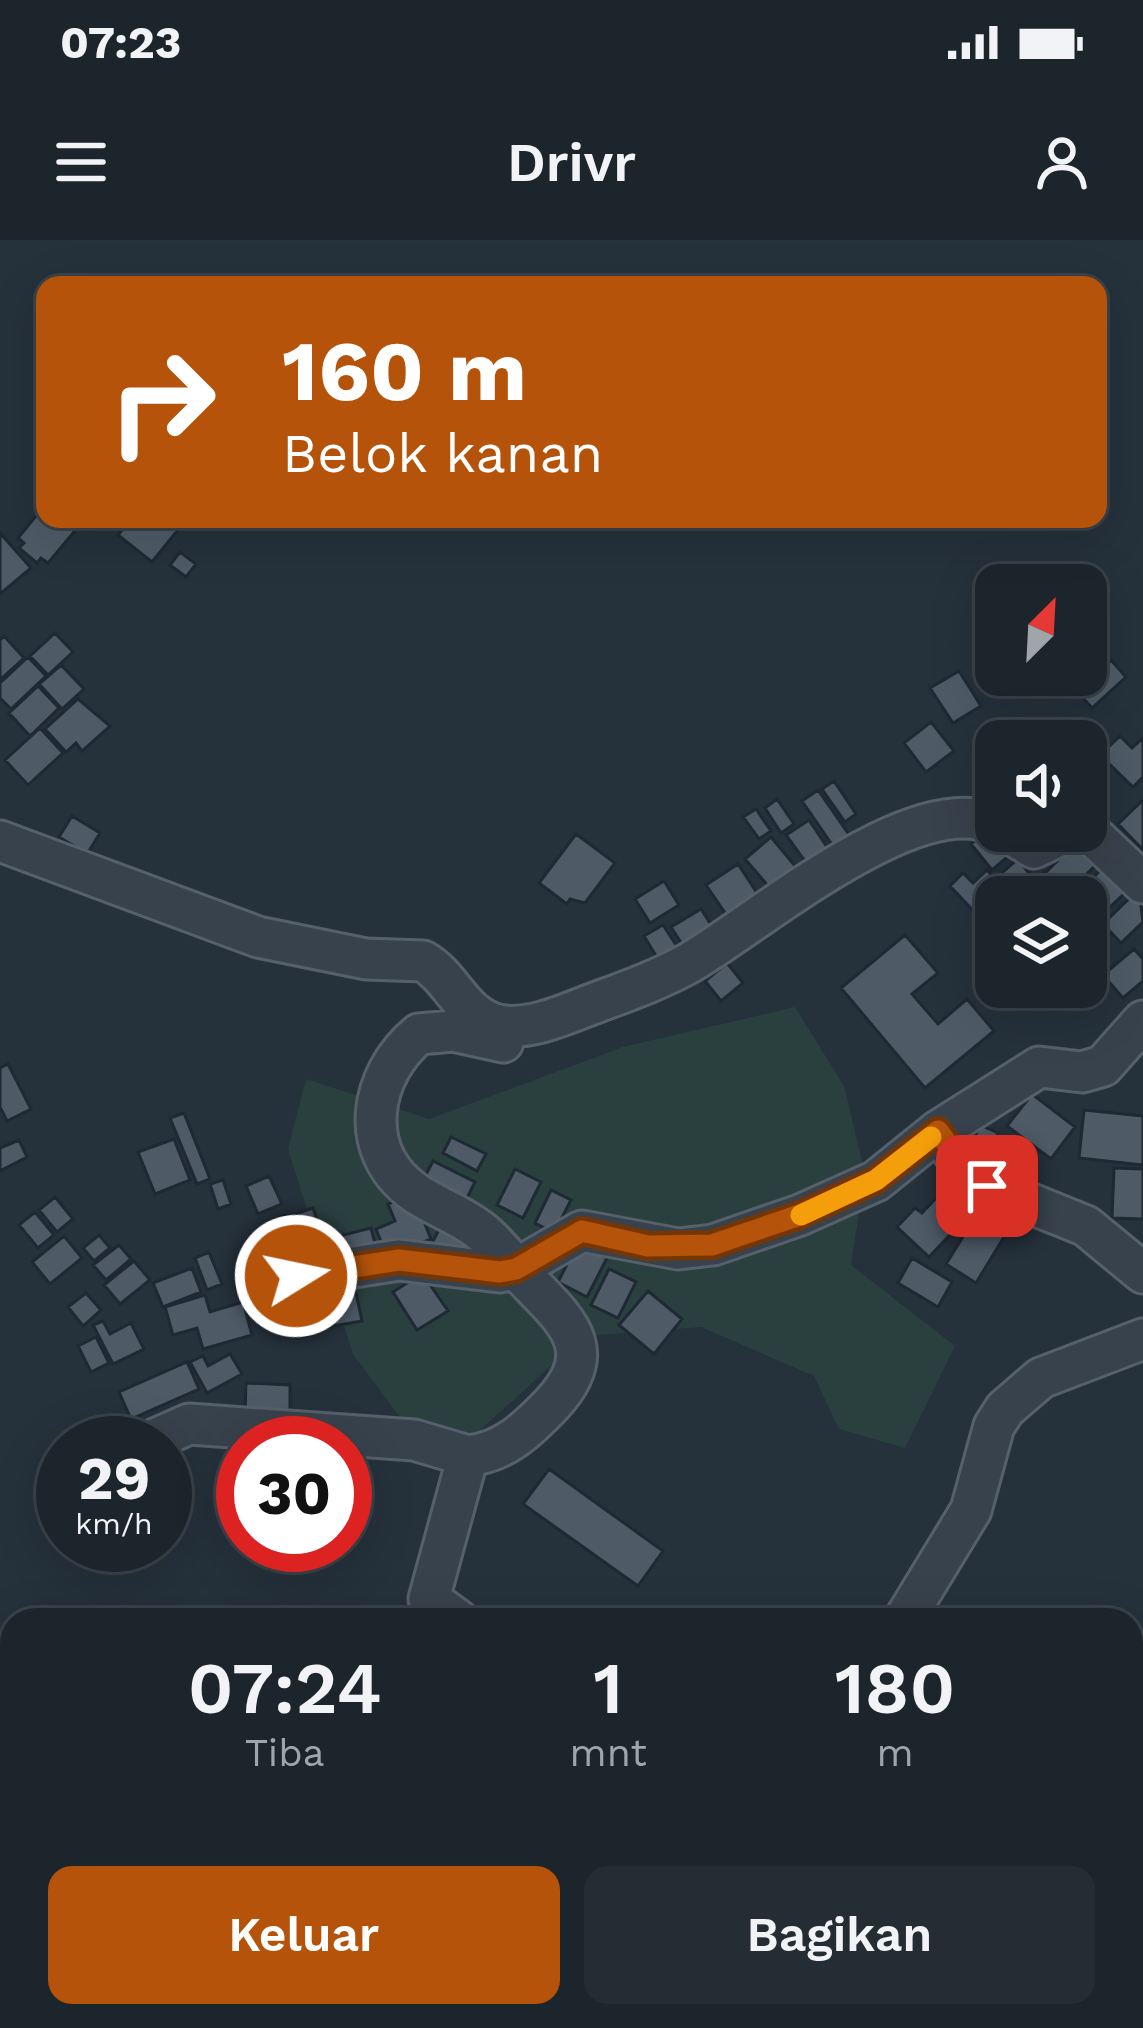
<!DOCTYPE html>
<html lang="id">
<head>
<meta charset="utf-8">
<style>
  :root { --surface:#1c252c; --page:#252d34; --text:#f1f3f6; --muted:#a0a5a9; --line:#3a4248; --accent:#b45309 }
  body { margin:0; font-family:"Work Sans",sans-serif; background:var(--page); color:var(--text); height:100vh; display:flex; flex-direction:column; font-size:45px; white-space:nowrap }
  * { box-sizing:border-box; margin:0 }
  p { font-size:39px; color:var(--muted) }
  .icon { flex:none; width:66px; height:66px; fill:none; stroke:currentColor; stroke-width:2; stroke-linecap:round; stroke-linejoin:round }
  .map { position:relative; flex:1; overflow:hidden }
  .drawer { position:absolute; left:0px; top:1368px; width:1143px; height:420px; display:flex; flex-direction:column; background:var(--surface); border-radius:36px 36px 0 0; box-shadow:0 12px 48px #0002,0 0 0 3px var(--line) }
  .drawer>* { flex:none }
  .top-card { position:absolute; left:36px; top:36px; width:1071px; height:252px; border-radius:24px; box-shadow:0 12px 48px #0002,0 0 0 3px var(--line); background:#b45309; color:#fff; overflow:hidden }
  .needle { width:78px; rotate:24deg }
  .controls { position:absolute; left:975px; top:324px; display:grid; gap:24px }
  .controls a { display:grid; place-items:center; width:132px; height:132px; border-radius:24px; background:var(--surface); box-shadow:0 12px 48px #0002,0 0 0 3px var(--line); font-size:60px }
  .speed { position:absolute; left:36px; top:1176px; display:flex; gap:24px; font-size:60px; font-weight:700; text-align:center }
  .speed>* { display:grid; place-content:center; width:156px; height:156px; border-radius:50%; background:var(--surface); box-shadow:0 12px 48px #0002,0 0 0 3px var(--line); line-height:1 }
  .speed small { font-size:30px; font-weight:400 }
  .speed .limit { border:18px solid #d22; background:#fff; color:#111 }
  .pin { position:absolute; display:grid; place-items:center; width:102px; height:102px; color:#fff; margin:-51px; border-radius:24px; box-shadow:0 6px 18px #0006 }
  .me { position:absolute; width:132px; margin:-66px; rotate:80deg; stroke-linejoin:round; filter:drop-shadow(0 0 9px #0008) }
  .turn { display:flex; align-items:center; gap:42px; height:252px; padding:0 48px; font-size:54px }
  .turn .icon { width:156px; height:156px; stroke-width:2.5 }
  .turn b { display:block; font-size:84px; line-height:102px }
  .eta { display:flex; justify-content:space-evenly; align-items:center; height:204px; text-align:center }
  .eta b { font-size:72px; font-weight:600; line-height:84px }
  .cta { display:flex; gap:24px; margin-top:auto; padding:24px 48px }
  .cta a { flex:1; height:138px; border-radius:24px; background:var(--accent); color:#fff; font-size:48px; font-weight:600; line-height:138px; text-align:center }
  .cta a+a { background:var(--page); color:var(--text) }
  .status { display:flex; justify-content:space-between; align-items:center; height:84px; padding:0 60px; background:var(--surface); direction:ltr }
  .status svg { height:33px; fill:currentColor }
  header { display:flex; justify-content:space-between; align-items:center; height:156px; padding:0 48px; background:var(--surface); font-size:54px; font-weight:600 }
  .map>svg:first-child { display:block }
  .medical { fill:#30303d }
  .green { fill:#2a403f }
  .water { fill:#394e62 }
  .building { fill:#4e5b67; stroke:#1f2933; stroke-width:3 }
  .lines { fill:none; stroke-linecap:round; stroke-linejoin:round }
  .minor-casing { stroke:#56606a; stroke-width:45 }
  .minor { stroke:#38424c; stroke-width:39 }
  .route-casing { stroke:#753606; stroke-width:30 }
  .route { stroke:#b45309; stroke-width:21 }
  .slow { stroke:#f59e0b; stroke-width:21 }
</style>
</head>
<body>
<div class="status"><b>07:23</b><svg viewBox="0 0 49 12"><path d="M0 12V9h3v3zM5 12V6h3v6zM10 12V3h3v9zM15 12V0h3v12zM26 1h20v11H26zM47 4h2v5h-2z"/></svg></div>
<header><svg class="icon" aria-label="menu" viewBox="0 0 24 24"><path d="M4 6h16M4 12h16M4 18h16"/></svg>Drivr<svg class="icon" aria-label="person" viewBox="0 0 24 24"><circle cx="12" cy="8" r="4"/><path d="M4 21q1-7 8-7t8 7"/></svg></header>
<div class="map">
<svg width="1143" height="1788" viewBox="0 0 1143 1788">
  <rect width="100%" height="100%" fill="#25313b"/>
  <path class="medical" d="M0,1467H12V1776H341L334,1788H0Z"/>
  <path class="green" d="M795,767L844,846L865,934L851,1025L955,1106L905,1208L839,1189L814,1136L701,1087L584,1096L469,1200L413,1195L353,1114L288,909L306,839L429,879L623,807Z"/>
  <path class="water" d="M560,1776H741L761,1788H552Z"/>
  <path class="building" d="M45,265V279L84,280L48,323L41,318L37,323L19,308L24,303L18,298Z
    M131,279H163L177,291L152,322L118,295Z
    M0,293L31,328L0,354Z
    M180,312L196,324L186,337L170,325Z
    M55,393L73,412L48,435L30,416Z
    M4,396L24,418L0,440V400Z
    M28,417L46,436L11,469L0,458V443Z
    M1111,420L1126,437L1092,468L1067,440L1086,435V427L1093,435Z
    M61,425L84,449L62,469L39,444Z
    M959,431L981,466L953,483L930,448Z
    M38,446L59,468L30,496L9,473Z
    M78,459L110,486L82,511L76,503L66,512L45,489Z
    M931,482L954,511L926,532L904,503Z
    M40,488L63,513L28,545L5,520Z
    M1120,496L1132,508L1143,498V537L1133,547L1100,515Z
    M834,541L856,574L845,582L822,549Z
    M818,550L852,599L835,609L802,561Z
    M777,559L794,584L781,593L765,568Z
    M1142,561L1143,562V610L1118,584Z
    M756,569L771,591L759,599L743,577Z
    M72,576L100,593L87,614L59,597Z
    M809,580L829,610L807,624L786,595Z
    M990,588L1011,614L992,630L971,604Z
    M576,594L615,623L585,663L570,659L567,664L539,643Z
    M1084,595L1105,616L1063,657L1042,636Z
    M771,597L800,632L775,654L745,619Z
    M1018,619L1038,645L1023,657H1016L998,636Z
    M738,624L761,659L730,680L706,645Z
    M1106,625L1129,649L1091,685L1086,657H1073Z
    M987,630L1009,654L996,657V666L982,680L950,646L963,633L973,643Z
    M664,641L679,665L650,683L635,659Z
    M1139,649L1143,682L1121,703L1103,684Z
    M701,669L717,694L687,712L671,687Z
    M663,685L684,717L664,729L644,696Z
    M905,695L938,733L912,754L938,784L967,759L994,791L925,848L841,748Z
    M1134,709L1143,719V741L1123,758L1103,735Z
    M727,723L743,743L721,761L705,741Z
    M8,824L31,869L7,881L0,867V828Z
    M1032,854L1075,887L1051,919L1007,886Z
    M1084,870L1143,876V925L1079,918Z
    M184,873L210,939L197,944L170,878Z
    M980,885L998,893L990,911L1020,926L1012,942L965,920Z
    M451,897L486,914L477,931L443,913Z
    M174,899L190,940L155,954L138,912Z
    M19,900L27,917L0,931V908Z
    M433,921L475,942L462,968L420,946Z
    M1114,928L1143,929V979L1112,978Z
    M515,929L541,942L523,978L497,965Z
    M269,936L282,964L258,974L246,946Z
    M223,940L231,964L218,969L210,944Z
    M551,950L571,960L554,993L535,983Z
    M413,954L431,999L387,1017L376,989L395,981L388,964Z
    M55,957L73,979L57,992L39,970Z
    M937,957L963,981L929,1017L897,987L915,968L922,973Z
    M313,968L323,997L302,1004L292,975Z
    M35,972L54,995L38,1008L19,985Z
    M285,975L298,1006L280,1013L267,982Z
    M446,976L479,993L466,1020L432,1003Z
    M974,979L1004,997L976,1043L946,1024Z
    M371,988L378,1014L334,1026L327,999Z
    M99,995L110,1008L94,1021L83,1008Z
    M64,996L82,1018L50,1044L32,1022Z
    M273,1003L294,1043L265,1058L243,1018Z
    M578,1003L607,1018L587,1057L558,1042Z
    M119,1005L131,1019L106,1040L93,1025Z
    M209,1012L222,1044L207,1050L195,1018Z
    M912,1018L952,1042L938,1067L898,1043Z
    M134,1021L150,1040L120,1064L104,1045Z
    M192,1028L201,1052L163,1067L153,1043Z
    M609,1029L636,1042L618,1078L591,1065Z
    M422,1033L448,1071L417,1090L393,1052Z
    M648,1051L682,1079L654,1114L619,1085Z
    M86,1053L101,1070L83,1086L68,1067Z
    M356,1053L362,1081L292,1093L286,1064Z
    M205,1055L210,1072L243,1062L252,1095L203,1109L197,1088L173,1095L165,1067Z
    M103,1081L110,1094L131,1083L144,1109L113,1124L93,1085Z
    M96,1097L109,1123L91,1132L78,1106Z
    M230,1114L242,1134L207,1153L190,1122L203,1116L208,1126Z
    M187,1122L199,1149L131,1179L119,1152Z
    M246,1143L290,1145V1176L245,1175Z
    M549,1229L663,1311L638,1346L523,1264Z"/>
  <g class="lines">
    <defs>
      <path id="minor" d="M1086,589L1143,643
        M1006,591L1034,608L1069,591
        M0,601L258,697L366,719L423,721C453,738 461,776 498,785C526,791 562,776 587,766C621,753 657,741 689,723C758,683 917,546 996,585
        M938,891L964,927L987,946L1086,986L1143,1033
        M296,1036L399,1020L499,1032L516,1029L582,991L678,1009L713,1005L800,975L876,941L938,891L1039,827L1082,832L1103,826L1143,781
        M146,1203L189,1184L414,1200L468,1216
        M458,1380L429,1359L468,1216C505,1212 528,1189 552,1164C604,1108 564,1079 523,1036C508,1020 495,1001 478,989C458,974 434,966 414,952C356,910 370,834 419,794L453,791L503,802
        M904,1380L971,1270L994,1186L1005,1169L1041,1138L1143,1099
        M1131,1666L1143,1639
        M0,1722L12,1729
        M839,1776L874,1788
        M1002,1776L1028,1788
        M9,1788L12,1776
        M169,1788L177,1776
        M256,1788L264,1776
        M371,1788L377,1776
        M479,1788L485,1776
        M1074,1788L1080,1776"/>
    </defs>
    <use href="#minor" class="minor-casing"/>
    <use href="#minor" class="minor"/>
  </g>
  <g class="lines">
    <defs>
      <path id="route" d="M296,1036L399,1020L500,1032L516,1029L582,991L648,1006L712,1005L800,975L876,940L938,891L964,927L987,946"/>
    </defs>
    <use href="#route" class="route-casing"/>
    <use href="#route" class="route"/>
    <path class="slow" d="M801,975L876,940L931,897"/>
  </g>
</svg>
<div class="controls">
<a><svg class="needle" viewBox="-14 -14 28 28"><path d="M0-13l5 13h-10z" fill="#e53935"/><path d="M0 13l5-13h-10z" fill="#a0a5a9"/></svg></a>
<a><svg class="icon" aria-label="sound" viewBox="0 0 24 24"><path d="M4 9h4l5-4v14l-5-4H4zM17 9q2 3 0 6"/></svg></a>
<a><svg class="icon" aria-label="layers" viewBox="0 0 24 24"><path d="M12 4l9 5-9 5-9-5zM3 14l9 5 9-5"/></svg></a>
</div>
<div class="speed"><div>29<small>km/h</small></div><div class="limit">30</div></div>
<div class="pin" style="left:987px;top:946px;background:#d93025"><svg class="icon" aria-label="arrive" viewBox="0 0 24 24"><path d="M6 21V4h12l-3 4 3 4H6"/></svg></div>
<svg class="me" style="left:296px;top:1036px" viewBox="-20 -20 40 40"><circle r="17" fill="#b45309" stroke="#fff" stroke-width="3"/><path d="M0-11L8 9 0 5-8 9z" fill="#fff"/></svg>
<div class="top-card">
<div class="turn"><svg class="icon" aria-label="right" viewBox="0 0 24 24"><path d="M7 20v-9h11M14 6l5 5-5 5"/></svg><div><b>160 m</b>Belok kanan</div></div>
</div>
<section class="drawer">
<div class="eta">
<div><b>07:24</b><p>Tiba</p></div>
<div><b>1</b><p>mnt</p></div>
<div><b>180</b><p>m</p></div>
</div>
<div class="cta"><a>Keluar</a><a>Bagikan</a></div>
</section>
</div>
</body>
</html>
